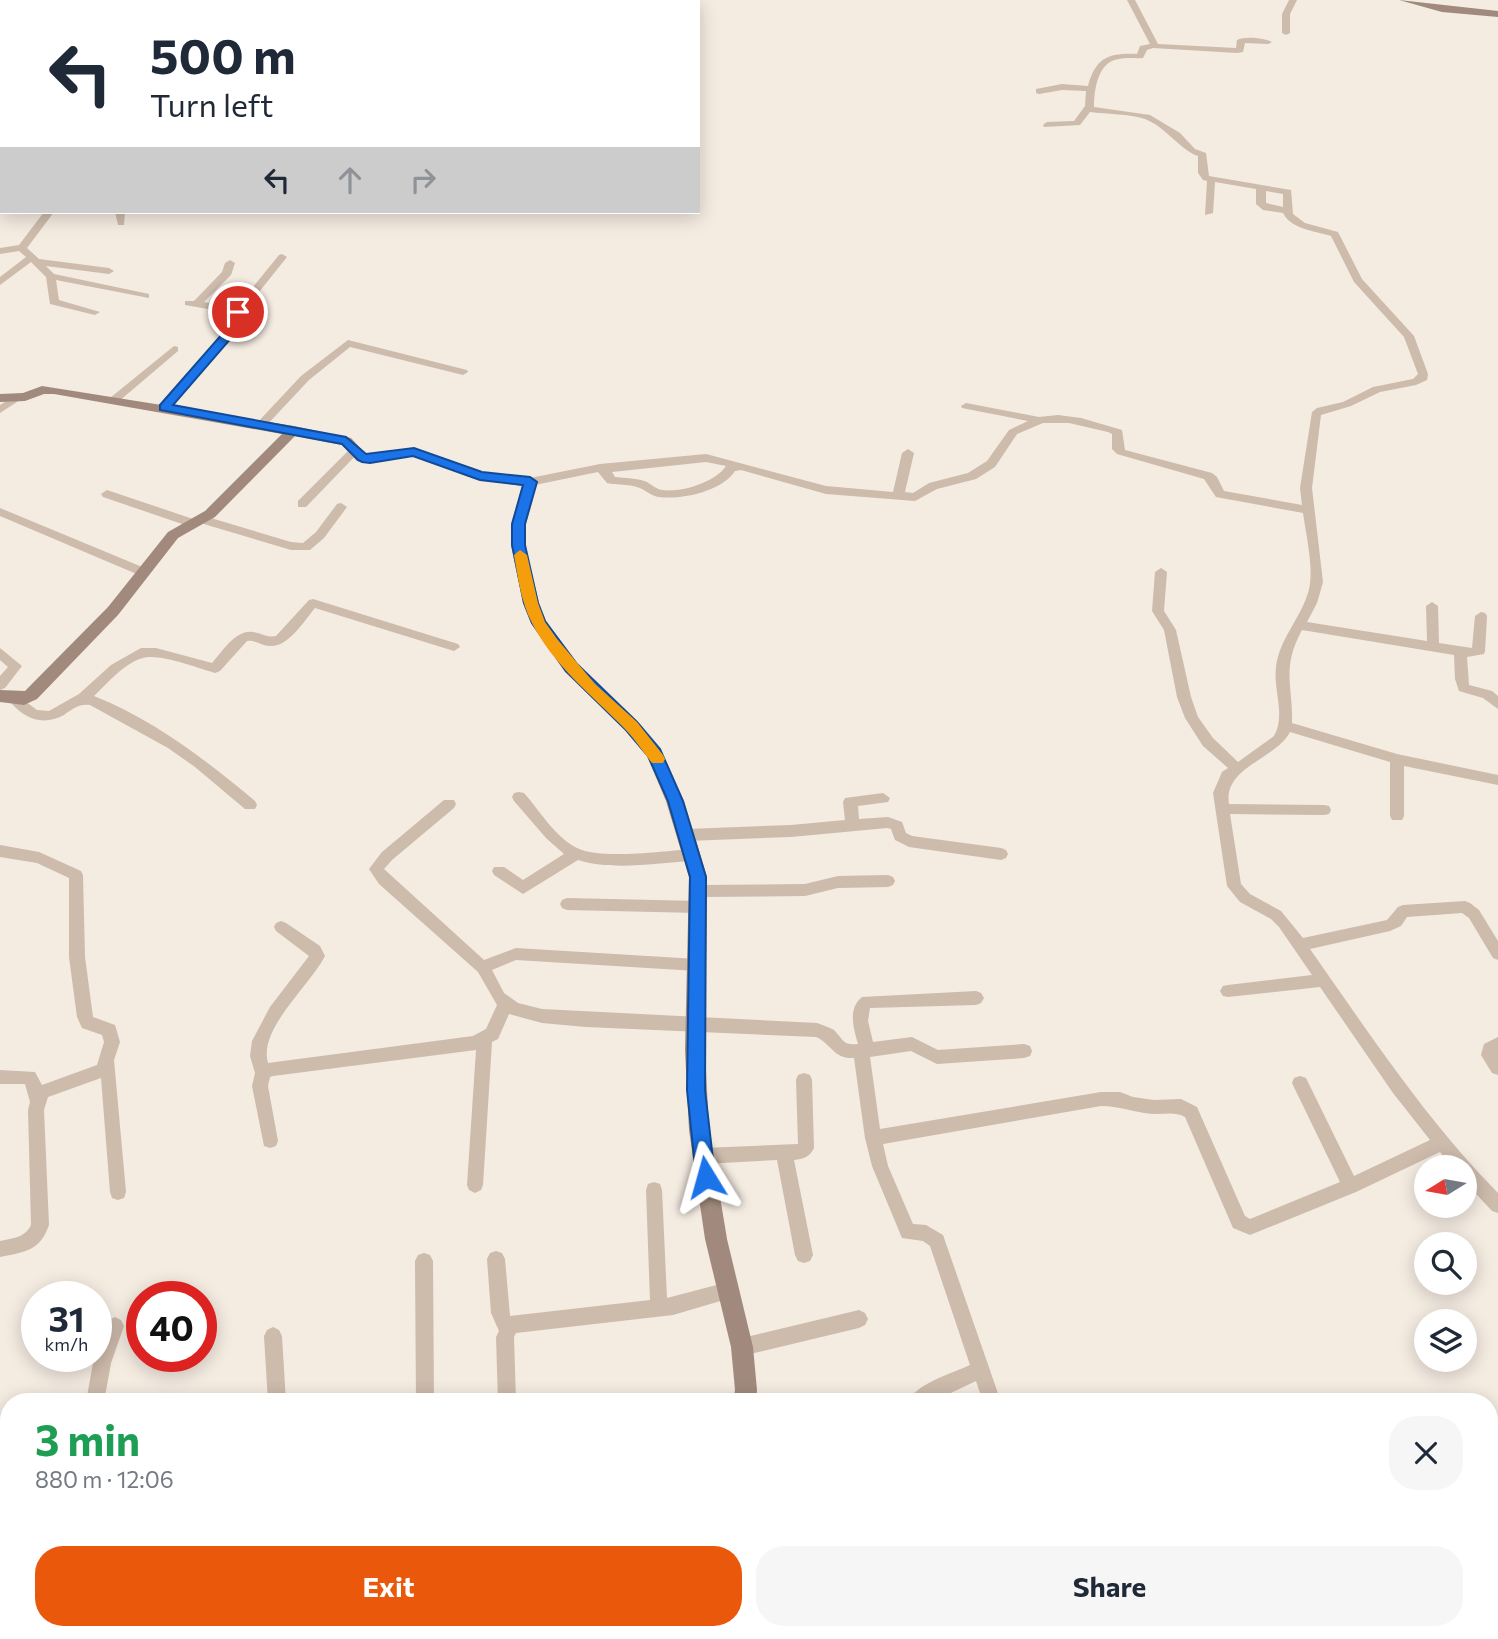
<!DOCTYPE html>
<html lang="en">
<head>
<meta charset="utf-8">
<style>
  :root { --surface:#fff; --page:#f6f6f7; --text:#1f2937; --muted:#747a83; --accent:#ea580c }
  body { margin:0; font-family:Commissioner,sans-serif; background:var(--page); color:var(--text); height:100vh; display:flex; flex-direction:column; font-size:26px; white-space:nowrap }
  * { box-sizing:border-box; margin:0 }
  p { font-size:23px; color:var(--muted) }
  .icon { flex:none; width:38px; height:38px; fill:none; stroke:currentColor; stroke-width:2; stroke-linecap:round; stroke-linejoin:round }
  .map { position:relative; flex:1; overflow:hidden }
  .sheet { position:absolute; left:0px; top:1393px; width:1498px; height:247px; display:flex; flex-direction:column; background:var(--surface); border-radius:28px 28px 0 0; box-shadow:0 4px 18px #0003 }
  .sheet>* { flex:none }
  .guide { position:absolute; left:0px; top:0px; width:700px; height:214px; box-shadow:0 4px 18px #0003; background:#fff; color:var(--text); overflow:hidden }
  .needle { width:46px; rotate:259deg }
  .fabs { position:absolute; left:1414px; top:1155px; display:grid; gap:14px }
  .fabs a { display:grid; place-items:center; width:63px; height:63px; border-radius:50%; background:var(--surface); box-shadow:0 4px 18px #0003; font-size:35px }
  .speed { position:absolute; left:21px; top:1281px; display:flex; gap:14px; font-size:35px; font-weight:700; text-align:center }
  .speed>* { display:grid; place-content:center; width:91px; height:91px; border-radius:50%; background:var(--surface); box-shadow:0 4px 18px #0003; line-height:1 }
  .speed small { font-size:18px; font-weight:400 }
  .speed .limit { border:10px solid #d22; background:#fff; color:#111 }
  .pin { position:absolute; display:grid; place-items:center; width:60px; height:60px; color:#fff; margin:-30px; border:4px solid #fff; border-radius:50%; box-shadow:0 2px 7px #0007 }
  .me { position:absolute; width:77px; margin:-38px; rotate:352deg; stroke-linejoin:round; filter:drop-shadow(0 0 5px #0008) }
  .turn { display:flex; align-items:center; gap:24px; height:147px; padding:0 35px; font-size:32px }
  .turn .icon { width:91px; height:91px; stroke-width:2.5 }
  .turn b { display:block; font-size:49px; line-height:60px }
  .lanes { display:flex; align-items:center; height:66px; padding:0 35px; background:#0003; justify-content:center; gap:35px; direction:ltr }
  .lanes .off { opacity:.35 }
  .round { display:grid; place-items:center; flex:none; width:74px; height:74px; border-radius:28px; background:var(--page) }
  .headline { display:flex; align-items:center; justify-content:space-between; height:119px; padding:0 35px }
  h1 { font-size:42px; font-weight:700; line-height:52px; color:#1e9e55 }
  .action { display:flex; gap:14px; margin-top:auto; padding:14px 35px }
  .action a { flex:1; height:80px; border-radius:28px; background:var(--accent); color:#fff; font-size:28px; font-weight:700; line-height:80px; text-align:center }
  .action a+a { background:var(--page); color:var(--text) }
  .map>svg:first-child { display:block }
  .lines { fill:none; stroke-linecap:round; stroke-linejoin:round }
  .street { fill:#cdbbac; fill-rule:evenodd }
  .secondary { fill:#a18a7d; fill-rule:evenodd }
  .route { fill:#1a73e8; stroke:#114b97; stroke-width:2 }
  .slow { fill:#f59e0b }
</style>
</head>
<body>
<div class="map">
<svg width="1498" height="1639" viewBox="0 0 1498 1639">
  <rect width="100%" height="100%" fill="#f4ebe1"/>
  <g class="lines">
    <path class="street" d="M1127,0H1135L1158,44L1236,48L1237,40C1245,36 1264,38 1272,42L1268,44L1245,43L1243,52L1237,53L1153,48L1147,50L1143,58C1135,59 1127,57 1119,59C1098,61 1094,90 1094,107L1150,115L1180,133L1195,149L1206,153L1209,176L1291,190L1293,214L1305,223L1338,232L1362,279L1414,336L1428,374L1427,380L1416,385L1380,392L1351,406L1321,415L1312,488L1323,582L1317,603L1307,622L1427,641L1426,606L1432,602L1438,606L1439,643L1472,648L1475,616L1481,612L1485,613L1487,616L1485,651L1484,654L1467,657L1469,685L1492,691L1498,696V709L1483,698L1459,691L1455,679L1454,655L1302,630C1281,669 1293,684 1292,723L1397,754L1498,775V785L1404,766V816L1402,820H1392L1390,816V762L1290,732C1275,760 1223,767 1229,804L1324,805L1329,806L1331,810L1329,814L1324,815L1230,814L1241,884L1250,894L1281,911L1303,938L1387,920L1398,907L1403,905L1465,901L1470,903L1479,910L1498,941V960L1493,958L1469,918L1462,913L1407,917L1401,926L1390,931L1310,949C1369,1033 1426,1120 1498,1193V1213L1492,1211L1465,1182V1167H1452L1440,1152L1356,1192L1250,1235L1233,1228L1185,1117C1176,1112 1167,1114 1157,1114C1138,1114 1121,1106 1101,1106L883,1144L888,1166L913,1224L926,1225L943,1235L1001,1402H983L976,1381L932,1402H908C915,1384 953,1373 970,1365L930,1246L923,1241L902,1238L872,1166L865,1138L854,1058C833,1059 832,1044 816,1037L586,1027L542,1023L509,1014L498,1039L492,1042L483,1185L481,1190L475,1193L469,1190L467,1185L476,1050L273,1076L270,1077L268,1086L278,1141L276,1146L270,1148L264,1146L252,1086L255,1073L250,1056L252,1041L270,1007L309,956L276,931L274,927L276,923L281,921L286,923L320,946L325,956C309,987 258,1029 268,1063L473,1036L486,1029L497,1005L478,972L379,884L369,869L382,852L444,800H454L456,804L454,808L392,860L384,869L484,960L516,948L697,959L702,961L705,965L702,969L697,971L516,960L492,970L504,993L518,1003L542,1009L817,1023C822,1025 829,1027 834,1030C843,1039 843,1046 858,1044C854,1029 847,1009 862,997L976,991L981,993L984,998L981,1003L976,1005L870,1008L868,1021L873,1042L912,1037L938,1050L1024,1044L1030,1046L1032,1051L1030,1056L1024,1058L937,1064L911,1051L870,1057L880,1129L1101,1092H1120L1133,1097L1154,1100L1181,1099L1197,1107L1245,1216L1250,1219L1340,1182L1292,1083L1294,1078L1300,1076L1306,1078L1354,1176L1430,1140L1393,1093L1320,987L1228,997L1223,996L1220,991L1223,986L1228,985L1312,975L1279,927L1271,919L1240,902L1227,886L1213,793L1222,772L1228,768L1203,746L1185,718L1177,697L1164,630L1152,611L1155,572L1161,568L1167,572L1164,611L1176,630L1191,697L1198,717L1213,738L1238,762L1274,736C1286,715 1273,690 1276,667C1279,640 1300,619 1308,593C1315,572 1306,535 1303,513L1216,497L1204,479L1117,454L1112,449V434L1108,432L1069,423H1043L1017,434L995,467L976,479L937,489L915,501L826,494L741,470L735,471C722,491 683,500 659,497C651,496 647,491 640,488C630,484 617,485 607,483L598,472L530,486L524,482L530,478L600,464L706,454L826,486L893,492L902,453L908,449L914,453L905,492L913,493L929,483L968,473L987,461L1009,430L1028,421L962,408L961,406L966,403L1039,417L1058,415L1081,418L1122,430L1125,450L1212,473L1217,477L1224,491L1302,505L1300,488L1312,412L1317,408L1343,402L1373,387L1413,379L1418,374L1404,337L1354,282L1331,236C1315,231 1291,229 1283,213L1263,210L1256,204V189L1215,182L1213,213L1205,215L1207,181L1203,180L1198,173V156C1180,150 1166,127 1145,119C1129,114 1107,114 1090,112L1080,125L1044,127L1043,125L1047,122L1074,121L1085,106L1086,91L1062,90L1039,94L1036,93V89L1062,84L1088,86C1096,57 1109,53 1137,54L1140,46L1150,44ZM1266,191L1283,194V207L1266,203ZM706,462L726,466C716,482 681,493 662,490C656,489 652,485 647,482C638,478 625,478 615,477L612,472Z
      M1289,0H1297L1290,14V33L1286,35L1282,33V14Z
      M0,89H2V95H0Z
      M0,155H2V161H0Z
      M0,171H2V177H0Z
      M44,212H54L27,248L39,259L109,268L114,271L109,274L46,266L54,274L149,294V298L56,280L59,300L100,312L95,315L50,304L46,277L31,262L0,285V277L26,257L19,251L0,254V248L19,245Z
      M115,212H125L124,225H118Z
      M282,254L287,257L243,312L245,315L233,336L168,409H160V405L225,333L235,316L231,313L185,305V301H194L222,272L225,263L230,260L235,263L231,275L204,302L236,308L279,255Z
      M348,340L467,370L468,372L463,375L350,347L309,380L264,428H256V424L301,376Z
      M174,346L178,347V351L118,402H110V398Z
      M16,395L21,398L20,400L0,413V405Z
      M356,446L362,449L360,451L306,507H298V501L352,447Z
      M107,490L196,520L197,516L201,515L291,542L303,543L316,532L337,504L341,503L347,507L324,538L310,550H291L197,522L196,526H188L103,497L101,494Z
      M0,508L147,569L149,572L143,576L139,575L0,516Z
      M313,599L458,644L460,647L454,651L315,608C304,621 288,648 269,646C260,645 255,640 247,641L220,671L215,673C198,668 159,653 143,658C124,663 108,683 94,696C154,720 206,760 255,801L257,805L255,809H245L195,767L168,748L90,705C78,704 73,709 64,715C42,727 22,718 8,699L15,694L37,710L49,711L79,694L111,665L141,648H156L212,663C223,651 235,630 253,632C262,633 267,638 276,636L309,600Z
      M0,648L22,666L5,688L0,690V676L8,667L0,660Z
      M519,792L524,793C540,811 555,837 577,848C601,860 664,851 692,849L697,851L699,855L697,859L692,861C655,863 614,871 578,860L523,894L494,875L492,871L494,867H504L523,880L564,854L546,838L514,801L512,797L514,793Z
      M883,793L890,798L888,802L858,806L859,819L888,817L902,822L906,833L912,836L1001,848L1006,850L1008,854L1006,858L1001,860L909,847L895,840L891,829L887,828L791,837L687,841L682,839L680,835L682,831L687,829L791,825L845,820L843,802L845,798Z
      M0,845L39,852L81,871L83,875L85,957L93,1017L115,1025L120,1042L114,1060L126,1192L124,1198L118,1200L112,1198L110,1192L101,1078L48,1097L44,1110L49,1225C40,1251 25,1252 0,1257V1241C13,1238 25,1238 31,1225L28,1110L30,1102L25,1084H0V1070L35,1072L42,1085L97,1065L104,1042L102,1035L82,1028L77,1017L69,957V878L37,863L0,857Z
      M888,875L893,877L895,881L893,885L888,887L838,888L805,896L699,897L694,895L692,891L694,887L699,885L805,884L838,876Z
      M567,898L699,901L704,903L706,907L704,911L699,913L567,910L562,908L560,904L562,900Z
      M1498,1037V1075L1492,1073L1481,1055L1484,1044Z
      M804,1073L810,1075L812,1080L814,1148C810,1157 803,1159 794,1160L813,1255L810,1261L804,1263L798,1261L795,1255L777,1160L703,1164L697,1161L695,1156L697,1151L703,1148L798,1144L796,1080L798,1075Z
      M654,1182L660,1184L662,1190L667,1298L728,1282L734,1285L737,1291L734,1297L673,1315L516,1333L514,1337L516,1402H498L496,1337L499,1331L491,1313L487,1259L490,1253L496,1251L502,1253L505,1259L510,1316L650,1300L646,1190L648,1184Z
      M424,1253L430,1255L433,1261L434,1402H416L415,1261L418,1255Z
      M859,1310L865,1313L868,1319L865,1325L859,1328L742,1356L736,1353L733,1347L736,1341L742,1338Z
      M115,1317L121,1320L124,1326L111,1363L104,1402H86L93,1363L109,1320Z
      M273,1327L279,1330L282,1336L286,1402H268L264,1336L267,1330Z
      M9,1489V1509L0,1510V1490Z
      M277,1631H297V1639H277Z
      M382,1631H455L450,1639H377Z
      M804,1631H824L825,1639H805Z
      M900,1631H920L922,1639H902Z
      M974,1631H994L996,1639H976Z
      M1082,1631H1103L1106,1639H1085Z
      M1196,1631H1218L1222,1639H1200Z
      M1420,1631H1443L1447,1639H1424Z"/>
    <path class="secondary" d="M1399,0L1498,11V17L1442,12Z
      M42,386L294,426L351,438L366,454L414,448L482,472L535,479L537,482L526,524L525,545L539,603L546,621L577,664L637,722L660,749L684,801L707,877L705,1050L709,1130L727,1239L753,1347L757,1390L756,1402H733L735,1390L731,1347L705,1239L689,1130L685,1050L689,877L666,801L647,756L625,730L565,672L531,623L523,603L511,545L512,524L522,486L475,479L413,456L362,462L357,461L342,445L295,436L215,517L178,538L118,615L37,699L24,705L0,702V690L25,691L108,607L168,532L205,511L282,434L54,394H44L25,401L0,402V394L23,393Z
      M1498,1524V1550L1489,1554V1528Z
      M749,1631H775L776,1639H750Z
      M1387,1631H1416L1412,1639H1383Z"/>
  </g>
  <path class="route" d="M234,309H242L244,320L233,336L173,405L346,437L366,454L414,448L482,472L530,477L537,482L525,524V545L538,603L545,621L577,664L637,722L660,749L683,801L706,877L705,1090L715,1177L713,1183L706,1186L699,1183L696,1177L687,1090L690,877L668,801L648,756L626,730L566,671L532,623L524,603L512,545V524L523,485L480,480L413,456L370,463L362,462L358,460L342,444L160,410V405L224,332L232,320Z"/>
  <path class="slow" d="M520,550L527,555L538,603L545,622L557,639L595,684L637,722L663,755L665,759L663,763H652C643,752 635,739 625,729C593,696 553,665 532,623C521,602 518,577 514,555Z"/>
</svg>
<div class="fabs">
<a><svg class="needle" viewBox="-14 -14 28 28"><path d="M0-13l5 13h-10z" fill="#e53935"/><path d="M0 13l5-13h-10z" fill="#747a83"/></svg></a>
<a><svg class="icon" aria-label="search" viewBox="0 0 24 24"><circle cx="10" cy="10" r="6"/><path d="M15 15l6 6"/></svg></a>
<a><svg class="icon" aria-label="layers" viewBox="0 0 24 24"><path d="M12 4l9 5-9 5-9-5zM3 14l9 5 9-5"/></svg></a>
</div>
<div class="speed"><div>31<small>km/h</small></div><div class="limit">40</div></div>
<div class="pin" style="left:238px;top:312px;background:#d93025"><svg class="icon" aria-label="arrive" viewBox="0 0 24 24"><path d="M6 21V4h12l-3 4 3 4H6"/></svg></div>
<svg class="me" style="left:706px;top:1177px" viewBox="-20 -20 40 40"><path d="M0-17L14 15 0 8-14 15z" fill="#1a73e8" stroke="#fff" stroke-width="4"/></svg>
<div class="guide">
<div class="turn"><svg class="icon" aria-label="left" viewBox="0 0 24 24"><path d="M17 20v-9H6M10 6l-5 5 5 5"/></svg><div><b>500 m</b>Turn left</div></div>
<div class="lanes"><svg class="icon" aria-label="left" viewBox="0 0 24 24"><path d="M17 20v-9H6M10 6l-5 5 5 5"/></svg><svg class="icon off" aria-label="ahead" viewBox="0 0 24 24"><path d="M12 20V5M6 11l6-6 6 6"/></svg><svg class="icon off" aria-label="right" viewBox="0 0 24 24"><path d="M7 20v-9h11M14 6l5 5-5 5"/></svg></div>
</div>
<section class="sheet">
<div class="headline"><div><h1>3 min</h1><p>880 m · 12:06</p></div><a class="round"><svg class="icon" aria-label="close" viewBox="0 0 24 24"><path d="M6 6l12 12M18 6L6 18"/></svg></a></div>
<div class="action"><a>Exit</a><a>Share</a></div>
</section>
</div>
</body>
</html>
